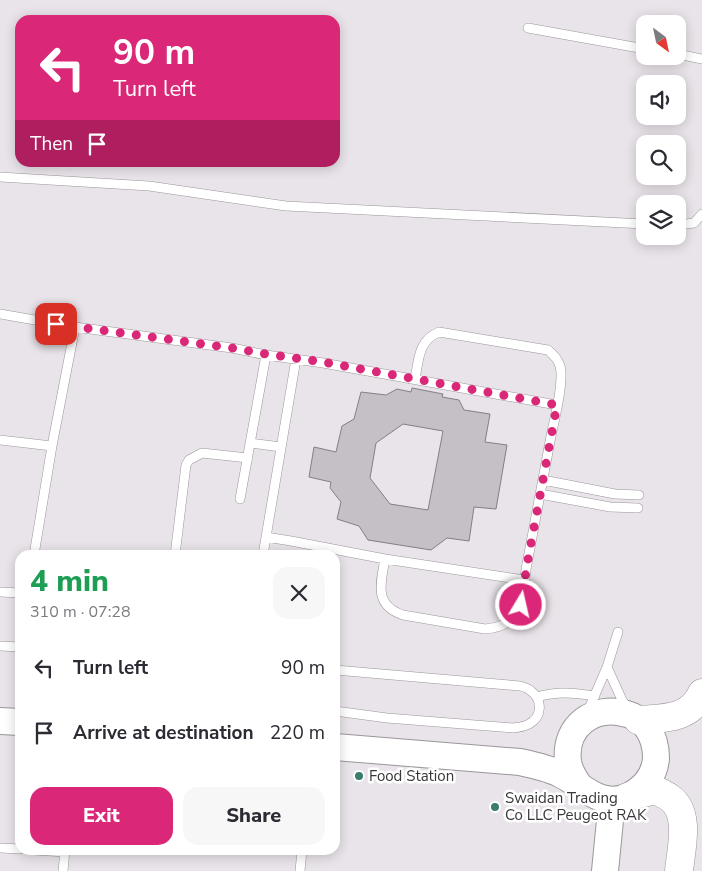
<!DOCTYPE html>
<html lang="en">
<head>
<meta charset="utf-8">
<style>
  :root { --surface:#fff; --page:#f7f7f7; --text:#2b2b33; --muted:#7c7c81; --accent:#db2777 }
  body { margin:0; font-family:"Nunito Sans",sans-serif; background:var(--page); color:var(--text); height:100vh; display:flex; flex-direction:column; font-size:19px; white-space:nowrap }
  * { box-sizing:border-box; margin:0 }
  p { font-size:16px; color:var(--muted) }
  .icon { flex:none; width:28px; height:28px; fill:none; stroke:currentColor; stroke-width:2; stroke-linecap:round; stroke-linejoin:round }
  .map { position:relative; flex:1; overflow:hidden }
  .drawer { position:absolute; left:15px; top:550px; width:325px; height:305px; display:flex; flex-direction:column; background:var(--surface); border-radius:15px; box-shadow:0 2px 12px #0003 }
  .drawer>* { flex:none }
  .hud { position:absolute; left:15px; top:15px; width:325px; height:152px; border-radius:15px; box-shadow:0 2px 12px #0003; background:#db2777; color:#fff; overflow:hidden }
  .needle { width:32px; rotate:147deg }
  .buttons { position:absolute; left:636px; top:15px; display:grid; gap:10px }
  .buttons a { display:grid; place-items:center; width:50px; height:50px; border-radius:10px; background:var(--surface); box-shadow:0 2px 12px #0003; font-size:25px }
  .pin { position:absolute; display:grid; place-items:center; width:42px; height:42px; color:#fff; margin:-21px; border-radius:10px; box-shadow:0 2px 8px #0006 }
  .me { position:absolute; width:55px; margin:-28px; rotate:9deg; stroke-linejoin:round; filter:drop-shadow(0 0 4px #0008) }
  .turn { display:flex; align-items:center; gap:18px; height:105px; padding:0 15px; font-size:22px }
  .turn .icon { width:65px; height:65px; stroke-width:2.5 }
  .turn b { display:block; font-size:35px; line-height:42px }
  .then { display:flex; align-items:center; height:48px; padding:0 15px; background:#0003; gap:10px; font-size:19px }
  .round { display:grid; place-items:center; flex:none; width:52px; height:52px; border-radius:15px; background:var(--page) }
  .overview { display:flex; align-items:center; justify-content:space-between; height:85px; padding:0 15px }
  h1 { font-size:30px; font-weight:800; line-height:38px; color:#1e9e55 }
  .cta { display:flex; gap:10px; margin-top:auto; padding:10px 15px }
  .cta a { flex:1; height:58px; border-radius:15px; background:var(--accent); color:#fff; font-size:20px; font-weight:800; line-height:58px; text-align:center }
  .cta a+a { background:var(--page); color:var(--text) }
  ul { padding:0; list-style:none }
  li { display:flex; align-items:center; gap:15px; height:65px; padding:0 15px }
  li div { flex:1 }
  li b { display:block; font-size:19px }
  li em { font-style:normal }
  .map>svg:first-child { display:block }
  .building { fill:#c5c0c5; stroke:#847f84; fill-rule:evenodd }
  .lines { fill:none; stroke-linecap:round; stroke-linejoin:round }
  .lane-casing { stroke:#9a969a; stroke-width:10 }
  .secondary-casing { stroke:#9a969a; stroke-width:28 }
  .highway-casing { stroke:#9a969a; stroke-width:29 }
  .lane { stroke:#fff; stroke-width:9 }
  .secondary { stroke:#fff; stroke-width:26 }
  .highway { stroke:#fff; stroke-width:28 }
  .route { stroke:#db2777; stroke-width:9; stroke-dasharray:0 16.2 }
  .poi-dot { fill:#3a7c6d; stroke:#fff; stroke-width:2 }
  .labels { text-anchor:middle; stroke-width:5; stroke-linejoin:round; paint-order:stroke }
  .poi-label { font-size:15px; fill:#383638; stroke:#fff; text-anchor:start }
</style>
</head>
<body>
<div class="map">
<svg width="702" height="871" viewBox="0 0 702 871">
  <rect width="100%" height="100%" fill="#e9e4e9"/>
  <path class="building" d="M412,388L443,394L442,397L459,400L464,410L490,414L485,442L507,445L496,509L474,507L469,541L447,538L431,550L368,540L359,526L337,519L341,502L330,488L331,482L309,477L314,447L336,452L342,426L354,419L361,392L386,395L397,389L411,392ZM403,424L443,431L428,510L390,504L370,478L376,443Z"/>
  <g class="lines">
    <defs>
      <path id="lane" d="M528,28L645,49
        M678,54L702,59
        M0,177L149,186L286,206L645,224
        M678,225L694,223L702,214
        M0,314L75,327L232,348L266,355L323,363L557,405
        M0,440L52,446
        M250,443L281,447
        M543,480L615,494L639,495
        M540,494L610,507L638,508
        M240,499L266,355
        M266,537L291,541L385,559L524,580
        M34,555L52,446L75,327
        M175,555L186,465L189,460L202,453L248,458
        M263,555L296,359
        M385,559C381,582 373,605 403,615L485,629C498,628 510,624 517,612C525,600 524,578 527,564C535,521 543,479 551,436C555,416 561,396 561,376C562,364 556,357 548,350L439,332C418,341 419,359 415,379
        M0,592L20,593
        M0,646L20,647
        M607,667L622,700L628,709
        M335,670L520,686C524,687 528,688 531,691C543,700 542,717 529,724C524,727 519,727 513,728L387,718L335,711
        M537,697C559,691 573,693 595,696
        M588,711L607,667L618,632
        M0,848L20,849
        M34,850L65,852
        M63,871L65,850
        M300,871L302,850"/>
      <path id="secondary" d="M0,721L20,722
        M335,747L520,762C534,765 548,768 560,774C583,785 600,809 629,796C644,788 655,775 656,758C656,747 654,738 648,729C643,722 635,716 627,714C594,704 564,726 568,761C569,770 574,778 579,785
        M605,871L612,800"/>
      <path id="highway" d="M638,720C663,718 690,720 702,693
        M627,797L656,790C661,793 666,795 670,798C691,813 681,849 679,871"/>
    </defs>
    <use href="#lane" class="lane-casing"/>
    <use href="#secondary" class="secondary-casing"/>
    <use href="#highway" class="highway-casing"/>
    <use href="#lane" class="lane"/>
    <use href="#secondary" class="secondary"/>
    <use href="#highway" class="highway"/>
  </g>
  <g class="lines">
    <path class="route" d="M56,324L232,348L266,354L323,362L557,405L527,565L521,605"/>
  </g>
  <g class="poi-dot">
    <circle cx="359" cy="776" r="5"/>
    <circle cx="495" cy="807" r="5"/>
  </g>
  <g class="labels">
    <g class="poi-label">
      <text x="369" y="781">Food Station</text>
      <text x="505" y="803">Swaidan Trading<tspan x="505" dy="17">Co LLC Peugeot RAK</tspan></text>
    </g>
  </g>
</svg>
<div class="buttons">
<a><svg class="needle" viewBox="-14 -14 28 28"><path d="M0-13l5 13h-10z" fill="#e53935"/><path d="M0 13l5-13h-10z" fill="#7c7c81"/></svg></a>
<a><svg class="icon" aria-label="sound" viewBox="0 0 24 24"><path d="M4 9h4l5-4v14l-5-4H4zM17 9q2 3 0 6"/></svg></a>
<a><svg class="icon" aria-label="search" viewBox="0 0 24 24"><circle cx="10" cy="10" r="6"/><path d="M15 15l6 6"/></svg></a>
<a><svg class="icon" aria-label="layers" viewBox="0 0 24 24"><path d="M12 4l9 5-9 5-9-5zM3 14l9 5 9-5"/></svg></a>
</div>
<div class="pin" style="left:56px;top:324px;background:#d93025"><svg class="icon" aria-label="arrive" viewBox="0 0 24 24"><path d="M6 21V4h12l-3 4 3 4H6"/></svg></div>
<svg class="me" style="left:521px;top:605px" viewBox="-20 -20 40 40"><circle r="17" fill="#db2777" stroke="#fff" stroke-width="3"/><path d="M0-11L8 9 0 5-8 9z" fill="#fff"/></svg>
<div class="hud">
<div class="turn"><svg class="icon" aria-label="left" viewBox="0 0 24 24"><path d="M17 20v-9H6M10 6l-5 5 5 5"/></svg><div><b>90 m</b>Turn left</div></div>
<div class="then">Then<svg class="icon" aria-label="arrive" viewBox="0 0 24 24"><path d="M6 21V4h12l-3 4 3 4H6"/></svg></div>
</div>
<section class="drawer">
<div class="overview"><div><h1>4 min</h1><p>310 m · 07:28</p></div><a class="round"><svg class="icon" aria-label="close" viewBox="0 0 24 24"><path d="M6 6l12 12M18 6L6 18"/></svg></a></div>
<ul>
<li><svg class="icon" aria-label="left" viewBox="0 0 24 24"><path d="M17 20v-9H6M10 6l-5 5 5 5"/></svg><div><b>Turn left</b></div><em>90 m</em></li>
<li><svg class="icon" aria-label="arrive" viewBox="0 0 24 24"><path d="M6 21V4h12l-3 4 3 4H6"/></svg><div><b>Arrive at destination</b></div><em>220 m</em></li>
</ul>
<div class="cta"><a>Exit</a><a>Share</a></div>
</section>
</div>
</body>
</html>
